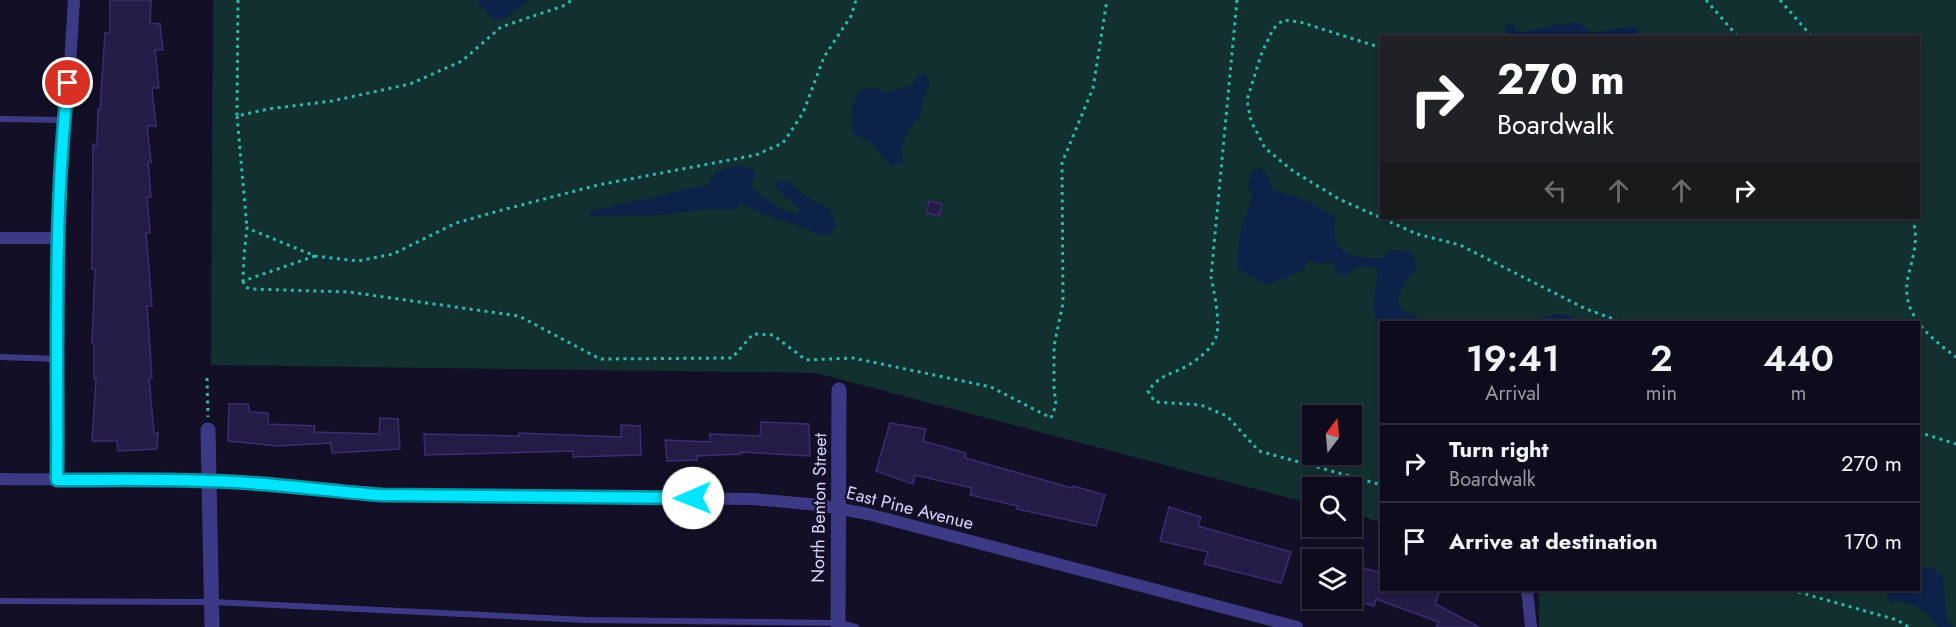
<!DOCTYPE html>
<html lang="en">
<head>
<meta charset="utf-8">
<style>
  :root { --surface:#0e0b1c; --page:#171425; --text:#f1f3f6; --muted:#9b9ba3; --line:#2e2b3b }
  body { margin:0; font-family:Jost,sans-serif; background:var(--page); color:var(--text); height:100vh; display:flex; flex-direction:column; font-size:22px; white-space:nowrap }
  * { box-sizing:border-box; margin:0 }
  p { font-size:20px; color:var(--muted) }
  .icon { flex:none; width:33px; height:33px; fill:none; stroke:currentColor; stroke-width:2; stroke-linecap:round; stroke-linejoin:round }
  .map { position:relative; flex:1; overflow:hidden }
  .sheet { position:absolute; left:1380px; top:321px; width:540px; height:270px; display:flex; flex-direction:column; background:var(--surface); border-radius:0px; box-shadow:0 3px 9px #0003,0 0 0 2px var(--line) }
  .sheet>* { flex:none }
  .guide { position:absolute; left:1380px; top:36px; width:540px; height:183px; border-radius:0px; box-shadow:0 3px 9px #0003,0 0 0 2px var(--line); background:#202124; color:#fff; overflow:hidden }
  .needle { width:39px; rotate:16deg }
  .buttons { position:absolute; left:1302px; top:405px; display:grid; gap:12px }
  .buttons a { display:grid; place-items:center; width:60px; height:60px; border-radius:0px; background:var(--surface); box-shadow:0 3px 9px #0003,0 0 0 2px var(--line); font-size:30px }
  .pin { position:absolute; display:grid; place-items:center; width:51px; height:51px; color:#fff; margin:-26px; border:3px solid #fff; border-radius:50%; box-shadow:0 2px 6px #0007 }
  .me { position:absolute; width:66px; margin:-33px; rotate:269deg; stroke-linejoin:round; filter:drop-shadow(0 0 4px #0008) }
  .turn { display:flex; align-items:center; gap:21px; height:126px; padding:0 18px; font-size:27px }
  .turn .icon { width:78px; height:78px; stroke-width:2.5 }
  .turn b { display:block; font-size:42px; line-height:51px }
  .lanes { display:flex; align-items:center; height:57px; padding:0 18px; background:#0003; justify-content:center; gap:30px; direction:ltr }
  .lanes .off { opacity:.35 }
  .eta { display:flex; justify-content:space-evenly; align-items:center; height:102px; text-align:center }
  .eta b { font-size:36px; font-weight:600; line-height:42px }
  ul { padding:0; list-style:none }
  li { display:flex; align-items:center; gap:18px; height:78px; padding:0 18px; border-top:2px solid var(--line) }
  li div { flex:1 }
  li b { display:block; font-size:22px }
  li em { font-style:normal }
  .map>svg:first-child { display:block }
  .green { fill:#12302f; fill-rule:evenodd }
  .water { fill:#0c2248 }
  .building { fill:#241b47; stroke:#3b2d73; stroke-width:1.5 }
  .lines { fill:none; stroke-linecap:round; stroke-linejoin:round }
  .path { stroke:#2fb8b0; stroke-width:3; stroke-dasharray:3 4.5; stroke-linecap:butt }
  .service { stroke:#3d3a85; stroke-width:6 }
  .minor { stroke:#3d3a85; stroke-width:12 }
  .tertiary { stroke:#3d3a85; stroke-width:15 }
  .route-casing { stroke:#0095a6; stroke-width:15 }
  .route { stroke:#00e5ff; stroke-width:10 }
  .labels { text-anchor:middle; stroke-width:4.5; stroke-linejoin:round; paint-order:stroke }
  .street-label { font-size:18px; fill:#d9d4ff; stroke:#130f26 }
</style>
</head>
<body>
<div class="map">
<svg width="1956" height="627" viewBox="0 0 1956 627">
  <rect width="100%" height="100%" fill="#130f26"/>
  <path class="green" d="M213,0H1956V627H1539V590H1918V322H1382L1381,522L1352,514V488H1312V504L816,373L211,365ZM1382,38H1918V218H1382ZM1312,416H1352V454H1312Z"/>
  <path class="water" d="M478,0H530L505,18L494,20L486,12Z
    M1569,22L1578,23L1592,33L1633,26L1638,30L1635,37L1509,38L1504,26L1515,23V30L1524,32Z
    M919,73L926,75L930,83L923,99V106L918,119L907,132L901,149L903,162L892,165L881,156L870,140L859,137L852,132C851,118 850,90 870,88C876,87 882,93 888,92C896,91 904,87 911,85Z
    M735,165L752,168L756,174L751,187L781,210L798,214L800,209C792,200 779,195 775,184L782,180L789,182L812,201L828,208L837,224L831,233L823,236L788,222L767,216L741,203L737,209L697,210L660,215L588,216L591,211L707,185L715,173Z
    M1260,168L1266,173L1274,190L1306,201L1336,217C1328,255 1353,259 1384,258L1390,250L1410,251L1418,268L1405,281L1397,301C1404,314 1418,321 1433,322H1382L1381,329L1373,309L1378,269L1359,265L1346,276L1336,272L1333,262L1319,264L1310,260L1301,271L1266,285L1237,268L1238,247L1242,223L1247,213L1253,195L1248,186L1252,171Z
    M1555,314L1568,315L1578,322H1529Z
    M1919,567L1931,568L1943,576L1947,621L1954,627H1937C1928,610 1910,598 1890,603L1885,590H1918Z"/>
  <path class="building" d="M110,0H151L150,23L160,24L163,50H155L159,88H152L156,126H147L151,162H148L151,197H147L150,233H146L152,306H147L152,378H149L154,433H158L157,449L118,451L117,441H92L96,378H94V343H92L95,269H92L93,144L97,145L98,109H100L105,33H110Z
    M929,201L942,204L939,216L927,213Z
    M229,404H248L250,412L268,413V424L315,426L314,432L379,434L380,418L398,419L400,449L332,453L331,443L277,446L228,441Z
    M761,422L809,424L810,456L741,452V454L697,456V460L667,461L665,440L710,442V434L760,436Z
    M890,423L926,429L923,441L966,453L965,458L1072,488L1073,486L1105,495L1096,526L1017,509L1018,506L970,495L972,488L915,475L913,484L876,471Z
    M621,425L640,426L641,455L573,457V451L425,455L424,434L519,436V433L621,437Z
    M1169,507L1201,517L1198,526L1291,552L1281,583L1204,564L1208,552L1160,541Z
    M1352,565L1382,573V590H1440L1435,604L1479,627H1436L1439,622L1376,599L1374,606L1352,600Z"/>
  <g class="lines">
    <path class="path" d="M238,0L237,116L268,109L332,101L410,84L462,61L501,27L563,6L572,0
      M1237,0L1211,277C1214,290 1221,325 1216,337C1212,349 1197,360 1187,366C1169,376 1162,373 1148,391L1155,402L1201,405L1227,416L1259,451L1382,485
      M1706,0L1739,38
      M1780,0L1813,38
      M1382,48L1300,22L1283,20L1273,29L1261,55L1247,100L1251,121L1265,148L1293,171L1339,199L1417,234L1460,245L1586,309L1622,322
      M237,116L247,228
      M1912,218C1919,237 1914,253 1909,273C1898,312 1928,336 1956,357
      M315,256L243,281L244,255L247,228L315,256L358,261L393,254L456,223L502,210L598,185L756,155L783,143L803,113L824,57L851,16L856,0
      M243,281L245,287L251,289L349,292L519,316L600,359L732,358L753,334L773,335L806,360L853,358L991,387L1051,418L1056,405L1054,387V346L1063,303L1062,163L1093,88L1107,0
      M207,378L208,417
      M1918,432L1956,444
      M1791,590L1897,620L1909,627"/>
    <path class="service" d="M0,119L64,120
      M0,357L58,359
      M0,601L212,602L586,620L838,623L856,627"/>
    <path class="minor" d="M0,238H59
      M0,479C70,480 140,478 210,481C267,483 324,491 382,495L753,499L819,505L868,514L1297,627
      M57,480L59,238L63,128L70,64L74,0
      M1527,590L1531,627"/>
    <path class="tertiary" d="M208,430L212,627
      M838,627L839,390"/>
  </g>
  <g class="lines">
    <defs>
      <path id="route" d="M68,83C53,214 58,348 57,480C107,480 158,479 208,481C266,482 324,491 382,495L693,498"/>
    </defs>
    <use href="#route" class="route-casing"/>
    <use href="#route" class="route"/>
  </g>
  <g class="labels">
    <g class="street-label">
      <text transform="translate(819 508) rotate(-89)" y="6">North Benton Street</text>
      <text transform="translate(910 508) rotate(14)" y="6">East Pine Avenue</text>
    </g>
  </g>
</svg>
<div class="buttons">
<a><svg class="needle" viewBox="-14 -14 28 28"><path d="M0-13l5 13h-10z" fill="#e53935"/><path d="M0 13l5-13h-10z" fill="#9b9ba3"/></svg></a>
<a><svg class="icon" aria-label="search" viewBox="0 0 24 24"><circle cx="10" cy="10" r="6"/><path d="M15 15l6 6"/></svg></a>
<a><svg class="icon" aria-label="layers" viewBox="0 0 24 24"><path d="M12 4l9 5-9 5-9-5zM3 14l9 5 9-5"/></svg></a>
</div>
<div class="pin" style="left:68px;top:83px;background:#d93025"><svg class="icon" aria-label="arrive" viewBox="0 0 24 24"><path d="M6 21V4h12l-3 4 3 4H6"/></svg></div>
<svg class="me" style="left:693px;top:498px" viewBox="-20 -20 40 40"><circle r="19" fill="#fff"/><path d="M0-13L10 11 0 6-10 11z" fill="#00e5ff"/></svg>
<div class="guide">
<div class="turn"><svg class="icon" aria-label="right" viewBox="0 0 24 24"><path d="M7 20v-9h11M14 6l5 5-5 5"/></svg><div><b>270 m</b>Boardwalk</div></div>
<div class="lanes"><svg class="icon off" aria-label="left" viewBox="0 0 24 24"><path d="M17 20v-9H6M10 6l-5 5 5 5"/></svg><svg class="icon off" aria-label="ahead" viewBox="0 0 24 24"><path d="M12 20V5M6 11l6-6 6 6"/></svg><svg class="icon off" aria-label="ahead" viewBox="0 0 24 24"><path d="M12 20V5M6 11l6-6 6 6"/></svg><svg class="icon" aria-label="right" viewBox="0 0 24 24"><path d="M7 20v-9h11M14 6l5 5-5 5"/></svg></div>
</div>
<section class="sheet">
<div class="eta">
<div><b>19:41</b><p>Arrival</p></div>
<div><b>2</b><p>min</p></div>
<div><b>440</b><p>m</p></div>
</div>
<ul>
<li><svg class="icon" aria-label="right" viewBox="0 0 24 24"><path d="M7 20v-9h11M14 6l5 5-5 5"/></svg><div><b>Turn right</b><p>Boardwalk</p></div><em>270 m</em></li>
<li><svg class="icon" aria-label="arrive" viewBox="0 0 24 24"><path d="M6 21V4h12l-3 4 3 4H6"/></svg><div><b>Arrive at destination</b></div><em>170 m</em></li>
</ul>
</section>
</div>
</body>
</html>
